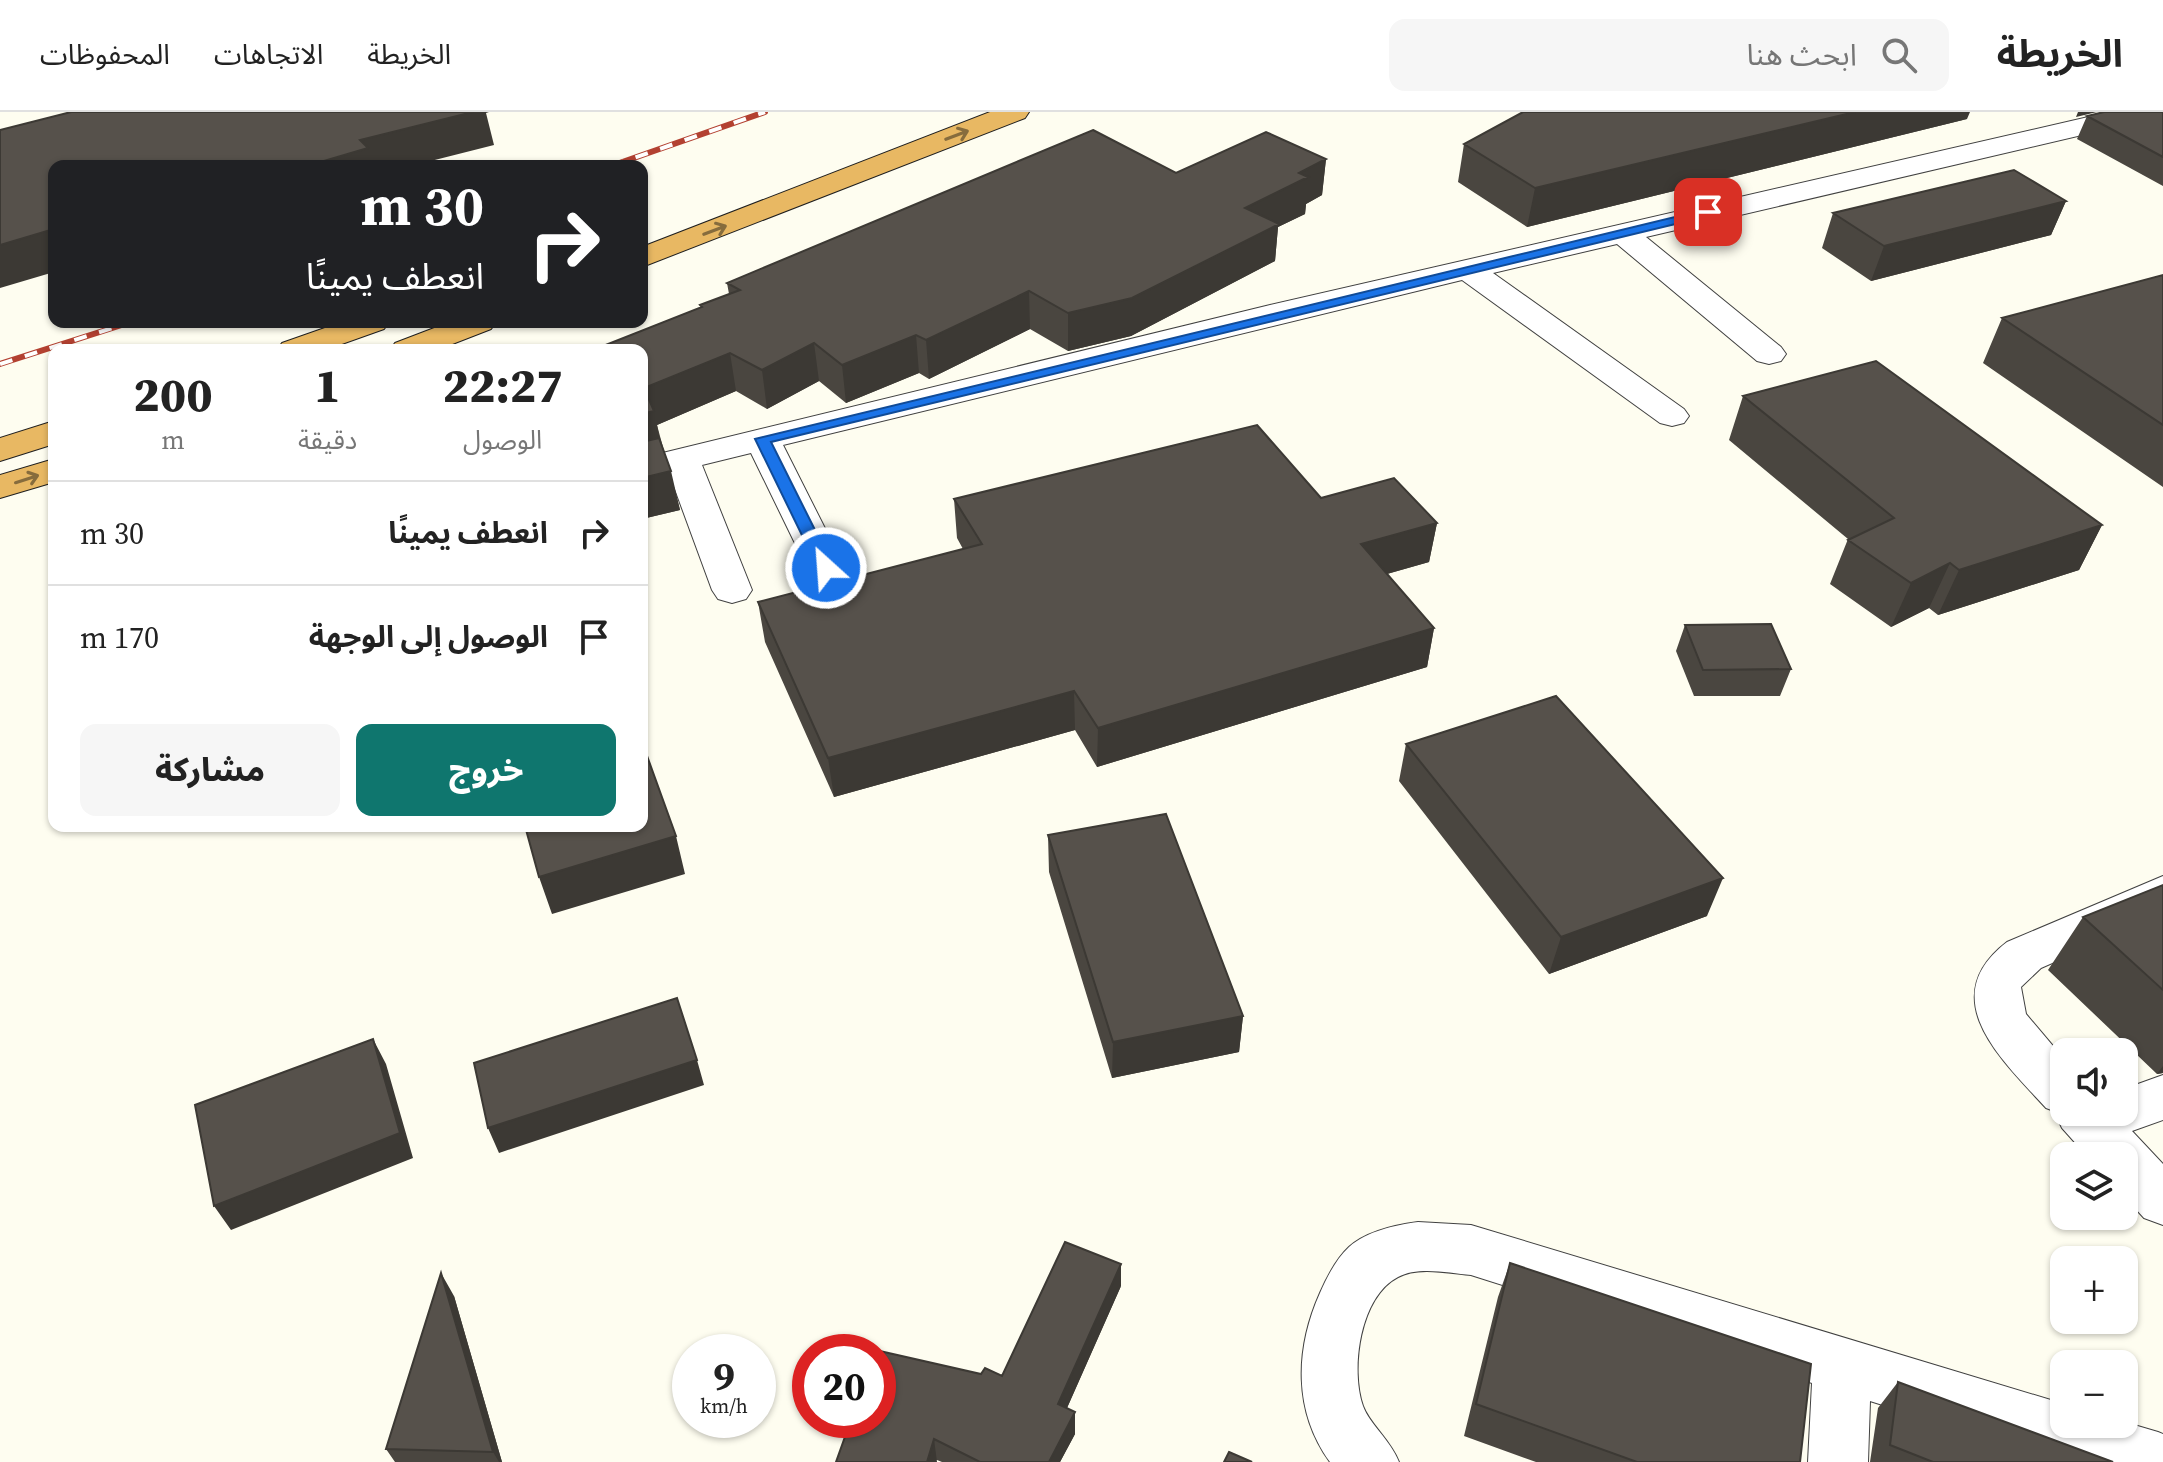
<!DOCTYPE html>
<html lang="ar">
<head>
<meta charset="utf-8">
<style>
  :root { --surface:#fff; --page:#f6f6f6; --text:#222; --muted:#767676; --line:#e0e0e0; --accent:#0f766e }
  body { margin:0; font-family:"Source Serif 4","Noto Sans Arabic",serif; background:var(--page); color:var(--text); direction:rtl; height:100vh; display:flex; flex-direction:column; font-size:30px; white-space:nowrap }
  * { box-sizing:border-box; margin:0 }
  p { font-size:26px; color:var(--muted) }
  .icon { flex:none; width:44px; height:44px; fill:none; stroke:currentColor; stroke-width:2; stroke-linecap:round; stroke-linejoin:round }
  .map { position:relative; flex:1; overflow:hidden; direction:ltr }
  .details { position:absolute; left:48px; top:232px; width:600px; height:488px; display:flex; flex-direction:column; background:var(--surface); border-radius:16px; box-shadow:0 2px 6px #0004; direction:rtl }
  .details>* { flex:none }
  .guide { position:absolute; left:48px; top:48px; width:600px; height:168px; border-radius:16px; box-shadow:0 2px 6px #0004; direction:rtl; background:#202124; color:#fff; overflow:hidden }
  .tools { position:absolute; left:2050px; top:926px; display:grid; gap:16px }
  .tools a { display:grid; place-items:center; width:88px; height:88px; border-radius:16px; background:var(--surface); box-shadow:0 2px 6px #0004; font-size:40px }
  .speed { position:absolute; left:672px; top:1222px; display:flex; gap:16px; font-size:40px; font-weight:700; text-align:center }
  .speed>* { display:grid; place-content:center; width:104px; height:104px; border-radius:50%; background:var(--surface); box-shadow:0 2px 6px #0004; line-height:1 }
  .speed small { font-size:20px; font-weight:400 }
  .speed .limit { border:12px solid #d22; background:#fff; color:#111 }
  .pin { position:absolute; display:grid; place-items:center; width:68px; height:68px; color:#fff; margin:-34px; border-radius:16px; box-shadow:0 4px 12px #0006 }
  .me { position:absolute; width:88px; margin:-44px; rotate:334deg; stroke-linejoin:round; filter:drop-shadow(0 0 6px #0008) }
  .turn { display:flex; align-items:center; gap:28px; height:168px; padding:0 32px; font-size:36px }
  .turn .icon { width:104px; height:104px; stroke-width:2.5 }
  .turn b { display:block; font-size:56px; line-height:68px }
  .eta { display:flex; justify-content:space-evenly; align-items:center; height:136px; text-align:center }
  .eta b { font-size:48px; font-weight:800; line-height:56px }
  .button { display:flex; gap:16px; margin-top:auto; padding:16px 32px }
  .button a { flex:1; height:92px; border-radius:16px; background:var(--accent); color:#fff; font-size:32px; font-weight:800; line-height:92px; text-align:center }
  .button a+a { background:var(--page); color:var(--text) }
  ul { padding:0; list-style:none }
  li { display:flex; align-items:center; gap:24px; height:104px; padding:0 32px; border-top:2px solid var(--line) }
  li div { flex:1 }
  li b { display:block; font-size:30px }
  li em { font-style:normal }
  header { display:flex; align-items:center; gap:48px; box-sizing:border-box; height:112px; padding:0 40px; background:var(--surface); border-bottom:2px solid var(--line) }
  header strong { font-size:38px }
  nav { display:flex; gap:44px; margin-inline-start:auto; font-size:28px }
  .search { width:560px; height:72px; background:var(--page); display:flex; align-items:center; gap:20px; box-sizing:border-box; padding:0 28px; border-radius:16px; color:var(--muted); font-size:30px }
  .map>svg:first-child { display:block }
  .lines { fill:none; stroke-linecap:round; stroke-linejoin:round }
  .minor-casing { stroke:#414141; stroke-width:2 }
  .highway-casing { stroke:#1f1f1f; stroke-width:2 }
  .minor { fill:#fff; fill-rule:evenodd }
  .highway { fill:#e8b863; fill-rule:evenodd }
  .rail-casing { stroke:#b34131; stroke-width:6 }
  .rail { stroke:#fff; stroke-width:4; stroke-dasharray:13; stroke-linecap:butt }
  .wall { fill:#4a4640 }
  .shaded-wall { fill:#3c3934 }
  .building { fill:#56514b; stroke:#3c3934; stroke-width:2 }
  .oneway { stroke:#866c3d }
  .route { fill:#1a73e8; stroke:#114b97; stroke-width:2 }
</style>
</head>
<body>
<header>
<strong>الخريطة</strong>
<div class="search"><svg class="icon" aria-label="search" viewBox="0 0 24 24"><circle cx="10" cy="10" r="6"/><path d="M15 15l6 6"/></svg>ابحث هنا</div>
<nav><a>الخريطة</a><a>الاتجاهات</a><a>المحفوظات</a></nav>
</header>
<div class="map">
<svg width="2163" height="1350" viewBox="0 0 2163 1350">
  <rect width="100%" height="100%" fill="#fefdf0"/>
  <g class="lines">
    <defs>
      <path id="minor" d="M2110,0H2160L2156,6L2146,8L1646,125L1781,235L1786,242L1781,249L1769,252L1757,249L1617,132L1493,161L1684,297L1689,304L1684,311L1672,314L1660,311L1462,168L783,333L845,456L840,465L826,468L812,465L807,456L751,341L702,353L752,478L746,487L732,491L718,487L712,478L669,361L642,368V346L1266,194Z
        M2163,764V802L2041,856L2021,875L2026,902L2064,947V1000H2124V977L2163,963V1008L2132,1019L2163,1052V1113L2144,1106L2124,1084V1044H2087L2062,1016L2054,999L2046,996C2001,947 1934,886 2007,830Z
        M1418,1110L1471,1113L2064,1292V1312L2124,1310L2158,1320L2163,1322V1350H2063L1870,1289L1868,1350H1808L1812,1271L1471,1163C1449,1161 1418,1154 1398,1165C1360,1184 1350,1257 1363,1294C1370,1313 1390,1327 1399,1350H1330C1293,1299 1295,1237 1320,1181C1327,1165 1336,1147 1349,1135C1367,1119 1395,1113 1418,1110Z"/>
      <path id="highway" d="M990,0H1029L1025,6L642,155V135Z
        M342,210H389L384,217L325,238H277L282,231Z
        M450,210H496L491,217L437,238H390L395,231Z
        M54,309V332L0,349V326Z
        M54,347V370L0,386V363Z"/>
    </defs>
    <use href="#minor" class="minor-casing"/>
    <use href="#highway" class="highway-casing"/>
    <use href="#minor" class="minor"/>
    <use href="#highway" class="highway"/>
    <defs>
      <path id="rail" d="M611,54L765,0
        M0,252L131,210"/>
    </defs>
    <use href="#rail" class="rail-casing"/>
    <use href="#rail" class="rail"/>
  </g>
  <path class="wall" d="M2163,0V74L2077,27L2087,4Z
    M1967,7L1527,115L1458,70L1464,32Z
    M1326,47L1322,83L1306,92L1305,102L1278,115L1275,149L1131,224L1068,239L1030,217L929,267L919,261L846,291L819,269L767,297L736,279L657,313L680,398L642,407V238L701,195L700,193L729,182L727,171L1176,61Z
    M2066,89L2051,123L1871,169L1822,136L1833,101Z
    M2163,163V375L1983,251L2002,206Z
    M1743,284L2102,413L2079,458L1938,503L1929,496L1891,515L1830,472L1848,427L1729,328Z
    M1321,386L1437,411L1429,450L1387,462L1434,516L1427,555L1097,655L1075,618L834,685L765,530L758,490L963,437L957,426L954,387Z
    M1685,513L1791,557L1780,584H1694L1676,539Z
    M1406,632L1707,804L1549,862L1399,669Z
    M1048,723L1243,904L1239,940L1112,966L1049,760Z
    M2163,773V961L2157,962L2048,858L2083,805Z
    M1510,1151L1800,1350H1536L1464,1324L1498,1185Z
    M1121,1174L1067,1296L1075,1322L1060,1350H942L937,1348L836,1350L981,1262L1002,1264Z
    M454,1184L502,1350H395L386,1337Z
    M1898,1270L2113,1350H1870L1878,1296Z"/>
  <path class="shaded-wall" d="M468,0H489L486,1L494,33L411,54H307L360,28Z
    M1855,0H1970L1967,7L1527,115L1535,76Z
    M2078,0H2097L2076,5Z
    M1326,47L1322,83L1306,92L1305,102L1278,115L1275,149L1131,224L1068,239V201L1245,96L1299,61Z
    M2066,89L2051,123L1871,169L1884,134Z
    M54,117V160L0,176V133Z
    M1029,179L1030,217L929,267L926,228Z
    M916,223L919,261L846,291L842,253Z
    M814,231L819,269L767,297L762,258Z
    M730,241L736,279L657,313L662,338L642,344V302L644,276Z
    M671,359L680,398L642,407V366Z
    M1437,411L1429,450L1355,471L1361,432Z
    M2102,413L2079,458L1938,503L1959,458Z
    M1950,451L1929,496L1891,515L1911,471Z
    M1434,516L1427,555L1097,655L1098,616Z
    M1074,579L1075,618L834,685L828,646Z
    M676,724L685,762L552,802L539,765Z
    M1723,766L1707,804L1549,862L1561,825Z
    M1243,904L1239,940L1112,966L1113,930Z
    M373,927L386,952L413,1046L231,1118L214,1094Z
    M697,948L704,973L499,1041L488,1016Z
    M2163,954V961L2157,962Z
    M1121,1152V1174L1059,1314L1058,1292Z
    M441,1161L454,1184L502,1350H499L493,1340Z
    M1075,1300V1322L1060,1350H1049Z
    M934,1327L937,1350H927Z"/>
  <path class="building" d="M71,0H473L360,28L368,36L307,54H54V117L0,133V18Z
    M1523,0H1855L1535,76L1464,32Z
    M2104,0H2163V45L2087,4Z
    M1093,18L1176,61L1266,20L1326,47L1299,61L1308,65L1245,96L1279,112L1132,186L1068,201L1029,179L926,228L916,223L842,253L814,231L762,258L730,241L644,276L654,299L642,302V238H593L702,195L700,193L740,178L727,171Z
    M2014,58L2066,89L1884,134L1833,101Z
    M2163,163V313L2002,206Z
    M1876,249L2102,413L1959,458L1950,451L1911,471L1848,428L1894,406L1743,284Z
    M1257,313L1321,386L1394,366L1437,411L1361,432L1434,516L1098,616L1074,579L828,646L758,490L982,432L954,387Z
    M659,326L671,359L642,366V330Z
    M1771,512L1791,557L1703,558L1685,513Z
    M1556,584L1723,766L1561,825L1406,632Z
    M642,630L676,724L539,765L525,714H642Z
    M1166,702L1243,904L1113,930L1048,723Z
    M2163,773V878L2083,805Z
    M677,886L697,948L488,1016L474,951Z
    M373,927L400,1021L214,1094L195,993Z
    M1065,1130L1121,1152L1058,1292L1075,1300L1049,1350H980L934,1327L927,1350H836L851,1308H878V1240H874L875,1238L981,1262L985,1256L1002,1264Z
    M1510,1151L1811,1252L1800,1350H1637L1476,1292Z
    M441,1161L493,1340L386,1337Z
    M1898,1270L2113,1350H1933L1890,1333Z
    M1229,1340L1252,1350H1224Z"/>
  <defs><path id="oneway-shaft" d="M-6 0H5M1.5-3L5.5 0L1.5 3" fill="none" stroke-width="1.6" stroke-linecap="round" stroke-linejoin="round" transform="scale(2)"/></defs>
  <g class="oneway">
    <use href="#oneway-shaft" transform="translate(957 23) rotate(-21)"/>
    <use href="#oneway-shaft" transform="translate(715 118) rotate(-21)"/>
    <use href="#oneway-shaft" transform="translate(27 367) rotate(-18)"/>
  </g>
  <path class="route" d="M1708,97L1713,98V103L771,330L834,456L826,461L818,456L755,327Z"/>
</svg>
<div class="tools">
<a><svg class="icon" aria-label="sound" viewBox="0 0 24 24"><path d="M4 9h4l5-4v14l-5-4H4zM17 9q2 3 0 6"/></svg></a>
<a><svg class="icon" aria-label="layers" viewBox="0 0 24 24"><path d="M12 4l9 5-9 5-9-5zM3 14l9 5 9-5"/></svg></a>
<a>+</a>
<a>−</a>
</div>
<div class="speed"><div>9<small>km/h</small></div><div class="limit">20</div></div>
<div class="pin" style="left:1708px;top:100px;background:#d93025"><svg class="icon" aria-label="arrive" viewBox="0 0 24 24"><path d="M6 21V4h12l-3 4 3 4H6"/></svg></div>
<svg class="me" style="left:826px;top:456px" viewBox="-20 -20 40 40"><circle r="17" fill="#1a73e8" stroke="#fff" stroke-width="3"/><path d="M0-11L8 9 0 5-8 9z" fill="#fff"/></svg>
<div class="guide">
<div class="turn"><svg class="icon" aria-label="right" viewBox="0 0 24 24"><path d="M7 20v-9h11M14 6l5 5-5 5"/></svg><div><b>30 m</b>انعطف يمينًا</div></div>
</div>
<section class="details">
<div class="eta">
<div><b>22:27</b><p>الوصول</p></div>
<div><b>1</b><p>دقيقة</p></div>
<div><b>200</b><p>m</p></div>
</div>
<ul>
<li><svg class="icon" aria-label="right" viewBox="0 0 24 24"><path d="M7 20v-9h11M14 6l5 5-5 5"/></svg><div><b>انعطف يمينًا</b></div><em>30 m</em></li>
<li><svg class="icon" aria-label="arrive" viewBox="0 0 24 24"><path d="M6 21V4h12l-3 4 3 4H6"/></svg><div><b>الوصول إلى الوجهة</b></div><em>170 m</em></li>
</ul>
<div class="button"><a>خروج</a><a>مشاركة</a></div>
</section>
</div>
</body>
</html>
